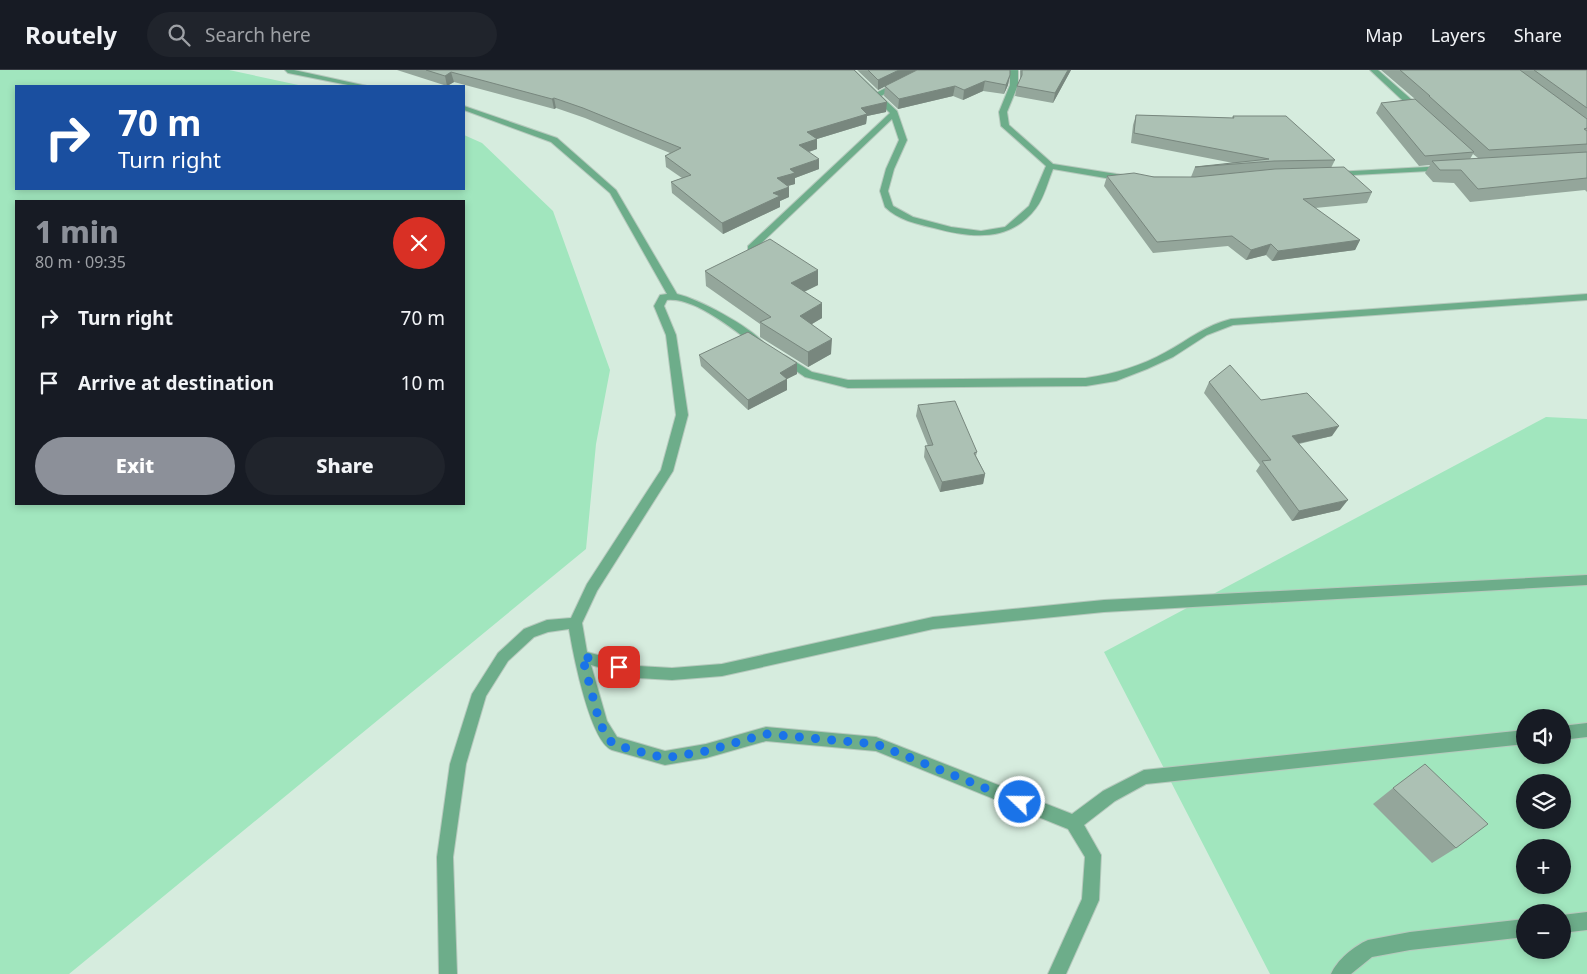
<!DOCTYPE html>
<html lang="en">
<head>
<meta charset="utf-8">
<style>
  :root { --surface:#171b24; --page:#20242c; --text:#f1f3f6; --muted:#9ea1a6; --line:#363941; --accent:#8c9099 }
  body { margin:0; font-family:"Noto Sans",sans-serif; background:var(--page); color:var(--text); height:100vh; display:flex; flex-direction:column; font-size:19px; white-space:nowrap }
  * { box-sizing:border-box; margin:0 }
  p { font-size:16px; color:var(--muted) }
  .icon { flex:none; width:28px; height:28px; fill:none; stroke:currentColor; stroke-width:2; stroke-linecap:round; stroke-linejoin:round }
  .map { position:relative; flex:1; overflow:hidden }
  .panel { position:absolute; left:15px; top:130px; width:450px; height:305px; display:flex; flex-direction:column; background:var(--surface); border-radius:0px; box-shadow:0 2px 8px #0003 }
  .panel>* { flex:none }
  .guide { position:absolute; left:15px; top:15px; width:450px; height:105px; border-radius:0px; box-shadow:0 2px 8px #0003; background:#1a4fa0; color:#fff; overflow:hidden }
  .fabs { position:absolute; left:1516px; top:639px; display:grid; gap:10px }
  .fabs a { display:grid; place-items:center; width:55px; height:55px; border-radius:50%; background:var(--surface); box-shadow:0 2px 8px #0003; font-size:25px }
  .pin { position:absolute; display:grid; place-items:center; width:42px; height:42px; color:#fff; margin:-21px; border-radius:10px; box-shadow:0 2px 8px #0006 }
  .me { position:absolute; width:55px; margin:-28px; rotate:292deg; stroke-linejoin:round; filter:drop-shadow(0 0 4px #0008) }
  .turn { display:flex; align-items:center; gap:18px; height:105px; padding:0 20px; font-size:22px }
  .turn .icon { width:65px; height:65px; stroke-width:2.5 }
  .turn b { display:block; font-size:35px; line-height:42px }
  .round { display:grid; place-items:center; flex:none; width:52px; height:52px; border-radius:26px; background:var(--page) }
  .headline { display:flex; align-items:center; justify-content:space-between; height:85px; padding:0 20px }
  h1 { font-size:30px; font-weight:800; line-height:38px; color:var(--accent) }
  .primary-button { display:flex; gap:10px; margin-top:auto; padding:10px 20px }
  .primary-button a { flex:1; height:58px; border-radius:30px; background:var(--accent); color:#fff; font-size:20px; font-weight:800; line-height:58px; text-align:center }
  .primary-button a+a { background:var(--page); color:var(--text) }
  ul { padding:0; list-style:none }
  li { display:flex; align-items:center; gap:15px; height:65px; padding:0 20px }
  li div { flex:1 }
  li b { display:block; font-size:19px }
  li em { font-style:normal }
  header { display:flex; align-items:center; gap:30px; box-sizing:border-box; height:70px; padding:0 25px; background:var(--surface); border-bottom:1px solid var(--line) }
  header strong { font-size:24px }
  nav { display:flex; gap:28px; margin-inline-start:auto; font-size:18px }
  .search { width:350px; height:45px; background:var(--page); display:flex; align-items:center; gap:12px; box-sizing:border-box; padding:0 18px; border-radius:28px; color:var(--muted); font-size:19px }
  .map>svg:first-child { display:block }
  .green { fill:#a1e6be; fill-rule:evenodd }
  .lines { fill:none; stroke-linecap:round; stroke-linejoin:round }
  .lane-casing { stroke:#b6c9bd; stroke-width:2 }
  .street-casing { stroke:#b6c9bd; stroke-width:2 }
  .lane { fill:#6dad8a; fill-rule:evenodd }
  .street { fill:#6dad8a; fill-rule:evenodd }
  .wall { fill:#94a69b; fill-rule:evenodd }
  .shaded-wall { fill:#78877e }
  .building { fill:#acc1b4; stroke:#78877e }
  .route { stroke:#1a73e8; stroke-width:9; stroke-dasharray:0 16.2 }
</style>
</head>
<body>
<header>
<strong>Routely</strong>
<div class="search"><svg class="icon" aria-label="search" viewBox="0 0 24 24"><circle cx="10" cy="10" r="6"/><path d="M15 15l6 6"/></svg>Search here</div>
<nav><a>Map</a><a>Layers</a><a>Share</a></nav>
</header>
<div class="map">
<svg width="1587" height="904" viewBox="0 0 1587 904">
  <rect width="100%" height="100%" fill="#d6ecde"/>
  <path class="green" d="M0,0H229L303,16H16V119H464V65L482,73L553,141L610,300L596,374L586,479L69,904H0ZM16,131H464V434H16Z
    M1546,347L1587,349V904H1270L1104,582ZM1525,648H1562V685H1525ZM1525,712H1562V750H1525ZM1525,778H1562V815H1525ZM1525,842H1562V880H1525Z"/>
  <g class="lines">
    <defs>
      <path id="lane" d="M921,0H931L879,27L872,25Z"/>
      <path id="street" d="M285,0H294L367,16H353L288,3Z
        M846,0H854L897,41L907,70L894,99L888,121L893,136L913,147L951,157L981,161L1005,157L1029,136L1046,96L1001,56L999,42L1010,15V0H1018V15L1007,42L1009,55L1053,94L1123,105L1127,108L1123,111L1053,99C1048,111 1044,128 1036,138C1010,173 971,168 934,158C917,154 898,150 885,137L880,121L886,99L899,70L892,49L754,180H748V176L890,43Z
        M1370,0H1378L1421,38V42H1415Z
        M464,36L557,68L616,120L677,224C699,229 749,256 764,273L763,275H755C733,260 695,227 667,230L664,236L676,265L688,345L673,401L597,521L582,553L587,582L638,596L672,598L722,594L933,547L1104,530L1587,505V515L1104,542L933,559L722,606L672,610L638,608L591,595L607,651L617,667L665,681L706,674L766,657L876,667L1072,744L1103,721L1144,700L1525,660V674L1146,714L1115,731L1084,755L1101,785L1099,830L1066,904H1048L1082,829L1085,787L1068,759L876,681L766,671L706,688L665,695L612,680C590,672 573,583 569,559L548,562L534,567L508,591L486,626L466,694L453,787L457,904H439L437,787L450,694L472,624L498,583L524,559L547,550L571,548L587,514L661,400L676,345L666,265L654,236L660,225L667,224L610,123L551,72L464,40Z
        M1445,96L1449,98L1448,100L1335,106L1331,104L1335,102Z
        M1587,224V230L1233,255L1207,265L1173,287L1147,299L1116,311L1086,316L848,318L805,307L777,288L782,285L786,286L812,302L848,310L1086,308C1114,304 1141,296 1166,282C1188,270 1206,255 1231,249Z
        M1587,653V667L1562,670V656Z
        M1587,842V860L1562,863V845Z
        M1525,849V867L1410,880L1372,887L1351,904H1331C1337,890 1354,876 1368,870L1410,862Z"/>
    </defs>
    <use href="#lane" class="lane-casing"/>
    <use href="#street" class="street-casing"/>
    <use href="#lane" class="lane"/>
    <use href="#street" class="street"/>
  </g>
  <path class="wall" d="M397,0H854L886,42L867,46L866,54L817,69V79L809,82L819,99L795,108V114L787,116L789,127L780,131V137L723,164L672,123L671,112L682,108L666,97L665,86L670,83L585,48L556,38L554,39L454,12L447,16Z
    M857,0H917L878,20Z
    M1020,0H1071L1053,33L1015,26L1017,16L1020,10Z
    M1381,0H1587V122L1585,120L1470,132L1454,113L1433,112L1425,103L1430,95L1419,96L1376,43L1381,33L1415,29ZM1473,84L1478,88L1470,89Z
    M1010,5L1008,15L1004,24L983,21L963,30L953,26L898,39L884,26L885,16Z
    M1136,45L1232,48L1233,46L1335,90L1331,98L1372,122L1367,133L1315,138L1360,170L1355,180L1272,191L1266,185L1246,190L1228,176L1153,183L1104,116L1107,106L1191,107L1195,97L1233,93L1131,73L1133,55Z
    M818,200V215L804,222L822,248L812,254L831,284L808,297L760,267V254L706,216L705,201Z
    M699,285L797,293V304L787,309V320L748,340L701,296Z
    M1209,312L1261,330L1332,366L1299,374L1340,440L1292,451L1256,401L1260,395L1204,323Z
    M918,335L977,382L976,386L985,404L983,414L940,422L924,387L925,376H928L916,346Z
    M1393,718L1456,778L1432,793L1373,734Z"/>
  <path class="shaded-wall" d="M899,0H917L878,20V10Z
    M1068,0H1071L1053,33L1055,23Z
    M451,2L454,12L447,16L445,6Z
    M1010,5L1008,15L1004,24L1006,15Z
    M985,11L983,21L963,30L964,20Z
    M955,16L953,26L898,39L899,29Z
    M554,28L556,38L554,39L552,29Z
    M887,32L886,42L867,46L866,54L807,72V62L861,38Z
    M817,69V79L799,85V75Z
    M819,89V99L795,108V114L777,119V108L790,99Z
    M789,117V127L780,131V137L723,164L722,153L773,123Z
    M1360,170L1355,180L1272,191L1278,181Z
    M1271,174L1266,185L1246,190L1251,180Z
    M818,200V215L791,228V213Z
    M822,233V248L800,261V246Z
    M832,269L831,284L808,297V282Z
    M797,293V304L787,309V320L748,340V330L780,303Z
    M1339,356L1332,366L1286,376L1292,366Z
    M985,404L983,414L940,422L942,412Z
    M1348,430L1340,440L1292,451L1299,441Z"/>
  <path class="building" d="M426,0H854L887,32L861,38L867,44L807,62L817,69L799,75L819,89L790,99L795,103L777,108L789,117L773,123L780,126L722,153L671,112L691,105L665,86L681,78L583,38L554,28L552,29L451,2L445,6Z
    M868,0H899L878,10Z
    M917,0H1010V5L1006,15L985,11L964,20L955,16L899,29L885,16Z
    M1022,0H1068L1055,23L1017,16L1022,5Z
    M1400,0H1520L1587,49V58L1584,59L1587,61V74L1489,80L1429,26H1430Z
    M1534,0H1587V38Z
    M1415,29L1474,82L1425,86L1381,33Z
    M1136,45L1234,48L1233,46H1286L1335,90L1274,91L1195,97L1269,89L1134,63Z
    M1587,82V108L1478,119L1461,100H1440L1432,91Z
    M1344,97L1372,122L1303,129L1360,170L1278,181L1271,174L1251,180L1232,166L1157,172L1107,106L1134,103L1154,107H1195L1275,99Z
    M770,169L818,200L791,213L822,233L800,246L832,269L808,282L760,252L771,247L705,201Z
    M748,262L797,293L780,303L787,309L748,330L699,285Z
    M1230,295L1261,330L1307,323L1339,356L1292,366L1348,430L1299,441L1262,391L1271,390L1209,312Z
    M955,331L977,382L974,383L985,404L942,412L925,376L933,375L918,335Z
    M1425,694L1488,754L1456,778L1393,718Z"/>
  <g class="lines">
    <path class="route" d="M619,597L582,586L600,654L612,673L629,679L665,688L706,681L766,664L876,674L1020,732"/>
  </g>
</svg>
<div class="fabs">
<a><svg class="icon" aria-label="sound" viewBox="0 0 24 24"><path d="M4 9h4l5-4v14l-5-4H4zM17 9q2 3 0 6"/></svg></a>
<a><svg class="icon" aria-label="layers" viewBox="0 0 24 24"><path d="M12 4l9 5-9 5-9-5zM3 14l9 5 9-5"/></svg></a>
<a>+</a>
<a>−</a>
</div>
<div class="pin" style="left:619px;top:597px;background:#d93025"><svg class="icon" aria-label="arrive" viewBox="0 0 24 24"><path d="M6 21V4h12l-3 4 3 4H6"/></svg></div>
<svg class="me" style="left:1020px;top:732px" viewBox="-20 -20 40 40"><circle r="17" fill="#1a73e8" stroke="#fff" stroke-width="3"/><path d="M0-11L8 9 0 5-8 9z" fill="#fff"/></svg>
<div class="guide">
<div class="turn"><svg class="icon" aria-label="right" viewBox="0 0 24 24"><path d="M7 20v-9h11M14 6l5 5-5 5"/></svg><div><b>70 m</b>Turn right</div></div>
</div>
<section class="panel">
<div class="headline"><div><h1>1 min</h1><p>80 m · 09:35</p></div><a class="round" style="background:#d93025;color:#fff"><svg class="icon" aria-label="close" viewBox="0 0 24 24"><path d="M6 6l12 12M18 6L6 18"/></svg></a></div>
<ul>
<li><svg class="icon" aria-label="right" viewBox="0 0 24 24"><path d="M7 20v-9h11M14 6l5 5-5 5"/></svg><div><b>Turn right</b></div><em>70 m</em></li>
<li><svg class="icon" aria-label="arrive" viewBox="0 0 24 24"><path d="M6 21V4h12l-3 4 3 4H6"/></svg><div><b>Arrive at destination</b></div><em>10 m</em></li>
</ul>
<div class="primary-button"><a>Exit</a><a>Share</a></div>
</section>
</div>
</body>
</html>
